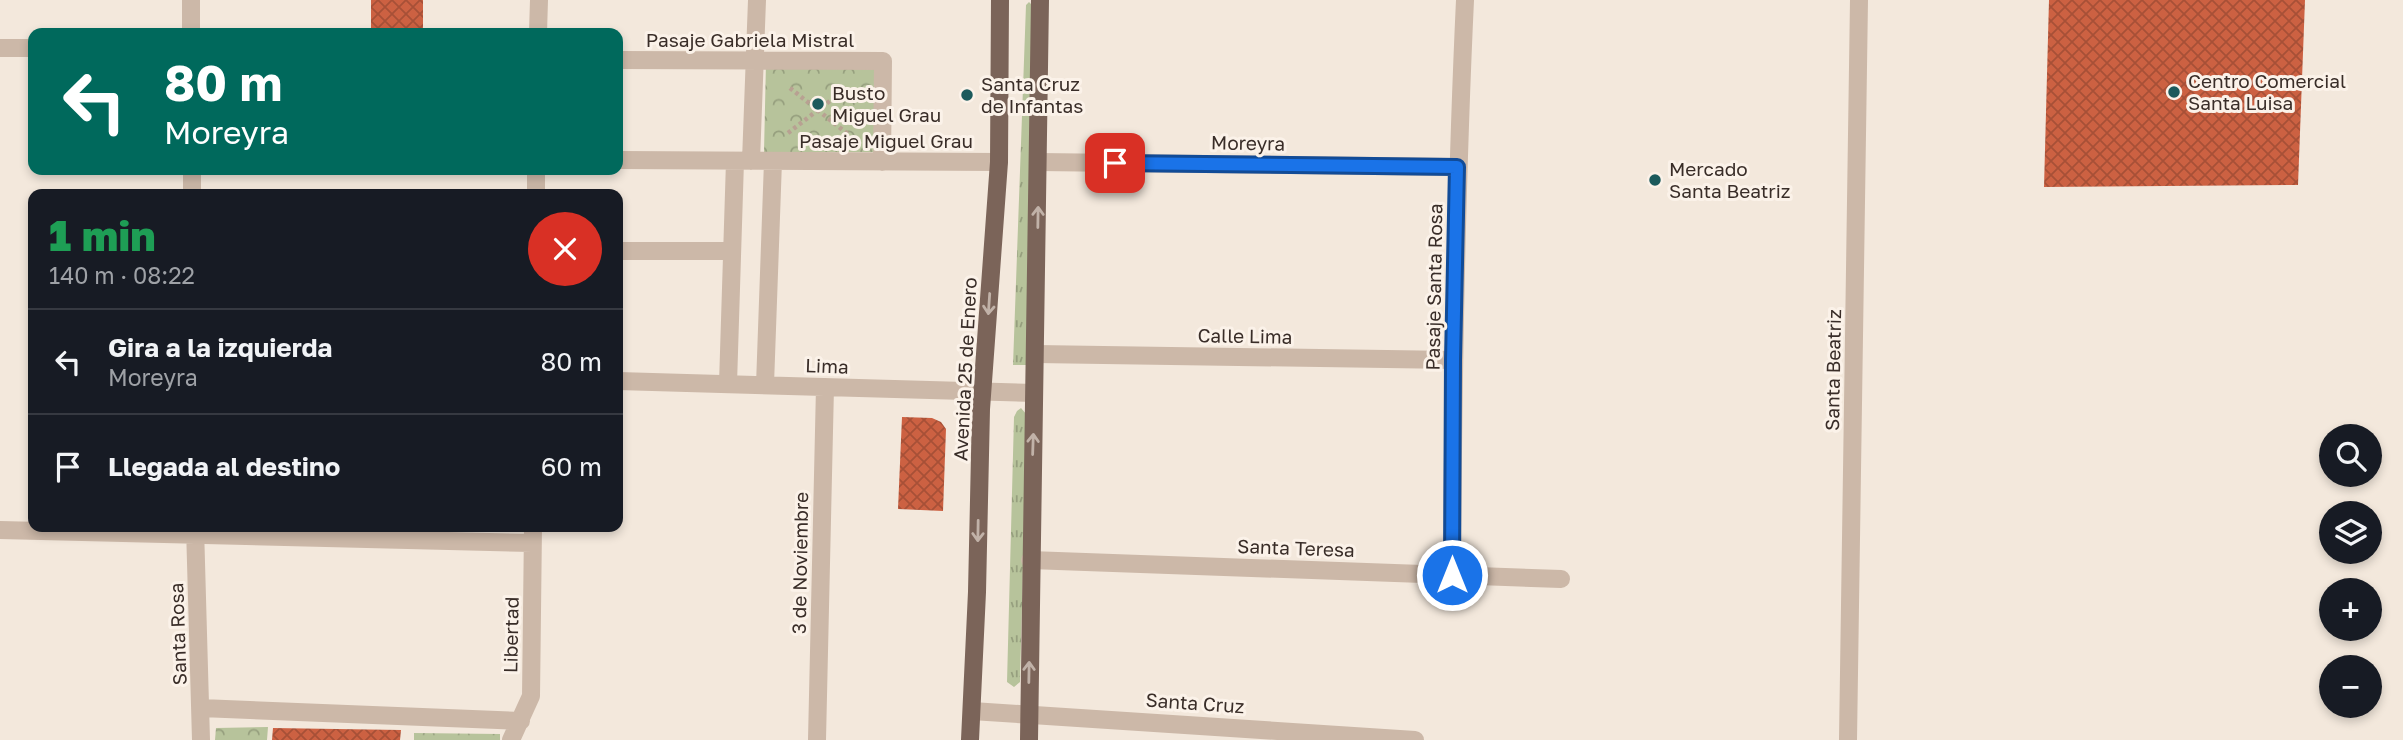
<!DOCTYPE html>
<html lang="es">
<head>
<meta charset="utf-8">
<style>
  :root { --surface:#171b24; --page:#242831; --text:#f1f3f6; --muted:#9ea1a6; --line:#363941 }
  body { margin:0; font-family:"Golos Text",sans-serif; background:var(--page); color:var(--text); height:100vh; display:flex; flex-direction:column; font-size:26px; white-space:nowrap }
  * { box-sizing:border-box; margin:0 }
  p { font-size:23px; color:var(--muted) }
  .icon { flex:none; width:38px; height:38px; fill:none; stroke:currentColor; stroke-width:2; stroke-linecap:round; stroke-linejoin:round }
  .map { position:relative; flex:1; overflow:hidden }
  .drawer { position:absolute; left:28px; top:189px; width:595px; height:343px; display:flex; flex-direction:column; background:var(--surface); border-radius:14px; box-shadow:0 4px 10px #0003 }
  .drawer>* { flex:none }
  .top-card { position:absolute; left:28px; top:28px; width:595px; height:147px; border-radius:14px; box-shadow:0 4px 10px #0003; background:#00695c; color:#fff; overflow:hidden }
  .tools { position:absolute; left:2319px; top:424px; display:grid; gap:14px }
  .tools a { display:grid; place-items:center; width:63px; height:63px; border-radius:50%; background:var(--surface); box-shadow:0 4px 10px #0003; font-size:35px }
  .pin { position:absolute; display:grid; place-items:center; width:60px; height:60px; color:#fff; margin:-30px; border-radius:14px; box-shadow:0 4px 10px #0006 }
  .me { position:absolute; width:77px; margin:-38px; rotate:0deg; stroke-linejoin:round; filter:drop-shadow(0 0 5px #0008) }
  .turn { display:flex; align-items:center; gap:24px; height:147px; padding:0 21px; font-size:32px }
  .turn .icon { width:91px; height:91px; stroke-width:2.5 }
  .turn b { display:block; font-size:49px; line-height:60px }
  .round { display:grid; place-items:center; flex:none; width:74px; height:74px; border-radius:37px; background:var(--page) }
  .summary { display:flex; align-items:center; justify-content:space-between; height:119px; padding:0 21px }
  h1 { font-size:42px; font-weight:800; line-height:52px; color:#1e9e55 }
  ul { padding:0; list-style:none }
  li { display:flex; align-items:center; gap:21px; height:105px; padding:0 21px; border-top:2px solid var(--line) }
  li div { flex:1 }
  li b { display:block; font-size:26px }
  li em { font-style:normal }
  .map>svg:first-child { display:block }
  .grass { fill:url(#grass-tufts) }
  .park { fill:url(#park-crowns) }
  .building { fill:url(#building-cross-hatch) }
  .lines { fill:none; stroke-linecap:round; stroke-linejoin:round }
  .path { stroke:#b8a192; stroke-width:4.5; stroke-dasharray:3.5 3.5; stroke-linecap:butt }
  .minor { stroke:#ccb8a8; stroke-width:18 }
  .major { stroke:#7b6459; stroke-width:18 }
  .oneway { stroke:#c1b2a8 }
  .route-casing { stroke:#114b97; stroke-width:18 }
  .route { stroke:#1a73e8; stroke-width:12 }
  .poi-dot { fill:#1b5a5c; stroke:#fbf2e9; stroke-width:2.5 }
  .labels { text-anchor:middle; stroke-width:6; stroke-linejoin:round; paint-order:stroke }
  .street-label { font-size:19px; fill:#392d28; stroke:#fbf2e9 }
  .poi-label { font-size:19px; fill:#392d28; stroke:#fbf2e9; text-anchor:start }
</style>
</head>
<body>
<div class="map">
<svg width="2403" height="740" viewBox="0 0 2403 740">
  <defs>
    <pattern id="grass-tufts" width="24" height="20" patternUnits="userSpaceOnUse" patternTransform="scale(1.75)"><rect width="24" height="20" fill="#b7c39b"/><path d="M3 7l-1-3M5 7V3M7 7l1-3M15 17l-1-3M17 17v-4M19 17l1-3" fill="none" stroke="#969f7e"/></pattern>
    <pattern id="park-crowns" width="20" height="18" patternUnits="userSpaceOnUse" patternTransform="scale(1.75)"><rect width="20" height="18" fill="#b7c39b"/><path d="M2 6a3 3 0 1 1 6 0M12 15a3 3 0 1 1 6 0" fill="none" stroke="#969f7e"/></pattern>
    <pattern id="building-cross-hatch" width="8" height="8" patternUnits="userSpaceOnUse" patternTransform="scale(1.75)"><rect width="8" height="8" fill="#cc6142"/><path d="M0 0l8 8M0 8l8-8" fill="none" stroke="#a75037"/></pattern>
  </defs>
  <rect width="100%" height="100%" fill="#f3e8dc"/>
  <path class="grass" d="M1029,2L1032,5L1028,365H1013L1026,5Z
    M1021,408L1027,415L1020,682L1014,687L1007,682L1014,417L1017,411Z"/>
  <path class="park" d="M883,61L882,152H764L766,62Z
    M268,727L267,740H215L216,728Z
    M414,733L500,734V740H414Z"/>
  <path class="building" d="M371,0H423V29L371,30Z
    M2049,0H2305L2298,185L2044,187Z
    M902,417L932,418L941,422L946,429L943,511L898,509Z
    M273,728L401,730L400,740H272Z"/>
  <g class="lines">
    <path class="path" d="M790,88L849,135
      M788,133L848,87"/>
    <path class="minor" d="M191,33V0
      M538,33L539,0
      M0,48H33
      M618,60L883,61L882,162
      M618,160L999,162
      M751,161L757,0
      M1038,162L1457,167
      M192,170V194
      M536,194V170
      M618,251H732
      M1036,354L1453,360
      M618,381L1034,393
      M728,384L735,161
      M765,385L773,161
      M195,527L201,740
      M0,530L532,543
      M1030,560L1561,579
      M1452,575C1453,383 1456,192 1465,0
      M201,708L521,721
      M972,711L1415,740
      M511,740L531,696L533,527
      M817,740L825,387
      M1848,740L1859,0"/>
    <path class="major" d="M970,740L977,592L981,409L999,162L1000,0
      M1029,740L1040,0"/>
  </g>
  <defs><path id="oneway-shaft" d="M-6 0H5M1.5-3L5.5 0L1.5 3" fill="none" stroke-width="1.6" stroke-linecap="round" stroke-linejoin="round" transform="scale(1.75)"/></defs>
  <g class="oneway">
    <use href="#oneway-shaft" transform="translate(1038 217) rotate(-89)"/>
    <use href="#oneway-shaft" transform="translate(989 304) rotate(94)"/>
    <use href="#oneway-shaft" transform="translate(1033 444) rotate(-88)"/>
    <use href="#oneway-shaft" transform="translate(978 531) rotate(91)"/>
    <use href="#oneway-shaft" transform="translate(1029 672) rotate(-89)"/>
  </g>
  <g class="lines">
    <defs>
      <path id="route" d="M1115,163L1457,167L1453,360L1452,575"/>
    </defs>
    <use href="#route" class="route-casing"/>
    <use href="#route" class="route"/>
  </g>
  <g class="poi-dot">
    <circle cx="2174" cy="92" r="7"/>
    <circle cx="967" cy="95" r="7"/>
    <circle cx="818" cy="104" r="7"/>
    <circle cx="1655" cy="180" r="7"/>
  </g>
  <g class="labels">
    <g class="street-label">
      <text x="750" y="47">Pasaje Gabriela Mistral</text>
      <text x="886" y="148">Pasaje Miguel Grau</text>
      <text transform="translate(1248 143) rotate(1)" y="7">Moreyra</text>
      <text transform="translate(1434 287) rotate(-89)" y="7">Pasaje Santa Rosa</text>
      <text transform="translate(1245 336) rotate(1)" y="7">Calle Lima</text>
      <text transform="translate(827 366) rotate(2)" y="7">Lima</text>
      <text transform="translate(965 369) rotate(-87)" y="7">Avenida 25 de Enero</text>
      <text transform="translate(1833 370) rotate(-89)" y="7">Santa Beatriz</text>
      <text transform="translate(1296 548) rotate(2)" y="7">Santa Teresa</text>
      <text transform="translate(800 563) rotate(-89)" y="7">3 de Noviembre</text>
      <text transform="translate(178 634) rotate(-92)" y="7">Santa Rosa</text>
      <text transform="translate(511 635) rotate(-89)" y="7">Libertad</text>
      <text transform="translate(1195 703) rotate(4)" y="7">Santa Cruz</text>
    </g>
    <g class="poi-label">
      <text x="2188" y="88">Centro Comercial<tspan x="2188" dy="22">Santa Luisa</tspan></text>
      <text x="981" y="91">Santa Cruz<tspan x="981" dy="22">de Infantas</tspan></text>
      <text x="832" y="100">Busto<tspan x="832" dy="22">Miguel Grau</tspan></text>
      <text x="1669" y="176">Mercado<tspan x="1669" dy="22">Santa Beatriz</tspan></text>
    </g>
  </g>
</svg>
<div class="tools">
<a><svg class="icon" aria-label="search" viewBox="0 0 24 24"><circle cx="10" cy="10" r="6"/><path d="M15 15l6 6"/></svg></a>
<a><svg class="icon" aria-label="layers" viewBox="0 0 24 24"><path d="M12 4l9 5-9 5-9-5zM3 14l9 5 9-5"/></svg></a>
<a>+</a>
<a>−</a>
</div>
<div class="pin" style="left:1115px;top:163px;background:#d93025"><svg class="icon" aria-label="arrive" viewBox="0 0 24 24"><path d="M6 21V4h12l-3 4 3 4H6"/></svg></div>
<svg class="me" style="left:1452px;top:575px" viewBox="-20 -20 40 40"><circle r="17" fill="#1a73e8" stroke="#fff" stroke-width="3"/><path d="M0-11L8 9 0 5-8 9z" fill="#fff"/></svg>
<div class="top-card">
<div class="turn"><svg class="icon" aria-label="left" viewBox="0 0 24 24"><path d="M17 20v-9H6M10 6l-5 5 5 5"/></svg><div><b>80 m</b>Moreyra</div></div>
</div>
<section class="drawer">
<div class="summary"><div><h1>1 min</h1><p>140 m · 08:22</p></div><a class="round" style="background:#d93025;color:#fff"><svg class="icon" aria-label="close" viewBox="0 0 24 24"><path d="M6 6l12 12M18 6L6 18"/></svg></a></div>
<ul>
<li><svg class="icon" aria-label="left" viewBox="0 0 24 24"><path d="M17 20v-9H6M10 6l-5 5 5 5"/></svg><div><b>Gira a la izquierda</b><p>Moreyra</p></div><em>80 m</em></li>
<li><svg class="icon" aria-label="arrive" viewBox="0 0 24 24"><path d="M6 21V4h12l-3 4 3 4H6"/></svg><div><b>Llegada al destino</b></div><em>60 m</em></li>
</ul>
</section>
</div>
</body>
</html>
